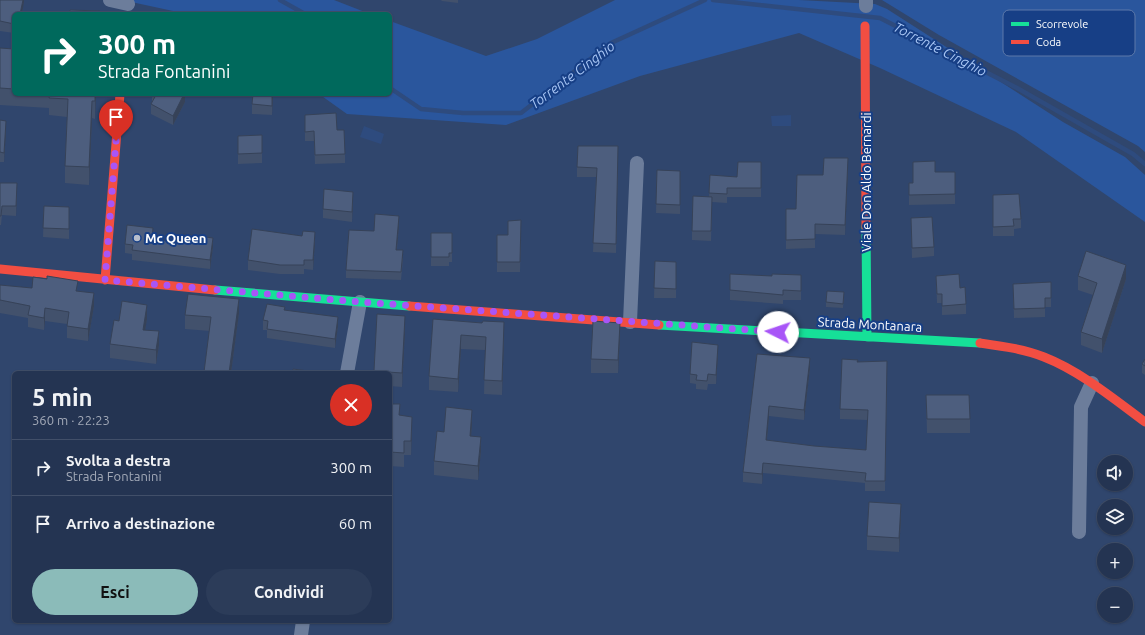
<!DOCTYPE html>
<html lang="it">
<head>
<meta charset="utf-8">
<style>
  :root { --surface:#243452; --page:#2c3c59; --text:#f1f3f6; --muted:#a3aab8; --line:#414f69; --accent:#8bbbb9 }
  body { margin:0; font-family:Ubuntu,sans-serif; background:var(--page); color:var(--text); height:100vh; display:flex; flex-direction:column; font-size:15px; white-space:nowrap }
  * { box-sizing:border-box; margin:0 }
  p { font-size:13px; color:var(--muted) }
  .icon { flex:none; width:22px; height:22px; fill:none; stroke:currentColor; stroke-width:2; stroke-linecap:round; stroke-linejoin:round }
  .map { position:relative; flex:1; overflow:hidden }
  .side { position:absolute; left:12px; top:371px; width:380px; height:252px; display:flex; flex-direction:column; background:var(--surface); border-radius:6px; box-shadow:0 1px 3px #0004,0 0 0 1px var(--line) }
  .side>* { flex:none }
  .hud { position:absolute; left:12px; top:12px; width:380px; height:84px; border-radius:6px; box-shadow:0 1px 3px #0004,0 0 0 1px var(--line); background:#00695c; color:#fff; overflow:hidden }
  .buttons { position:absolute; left:1097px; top:455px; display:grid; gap:8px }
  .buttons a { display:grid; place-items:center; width:36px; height:36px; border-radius:50%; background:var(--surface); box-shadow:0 1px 3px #0004,0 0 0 1px var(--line); font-size:20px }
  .pin { position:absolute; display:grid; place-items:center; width:34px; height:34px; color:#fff; margin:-41px -17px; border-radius:50% 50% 50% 0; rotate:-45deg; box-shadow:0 0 4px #0007 }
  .pin .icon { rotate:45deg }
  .me { position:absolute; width:44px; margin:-22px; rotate:274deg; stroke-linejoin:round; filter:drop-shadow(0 0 3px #0008) }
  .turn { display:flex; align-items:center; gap:14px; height:84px; padding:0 20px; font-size:18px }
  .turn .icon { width:52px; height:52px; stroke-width:2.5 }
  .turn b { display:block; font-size:28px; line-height:34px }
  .round { display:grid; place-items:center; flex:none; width:42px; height:42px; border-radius:21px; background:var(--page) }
  .overview { display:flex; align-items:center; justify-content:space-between; height:68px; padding:0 20px }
  h1 { font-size:24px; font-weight:700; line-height:30px }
  .primary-button { display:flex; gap:8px; margin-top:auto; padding:8px 20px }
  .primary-button a { flex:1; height:46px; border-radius:24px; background:var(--accent); color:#111; font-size:16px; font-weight:700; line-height:46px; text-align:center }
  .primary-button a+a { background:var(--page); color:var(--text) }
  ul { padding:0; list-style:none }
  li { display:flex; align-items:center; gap:12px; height:56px; padding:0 20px; border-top:1px solid var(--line) }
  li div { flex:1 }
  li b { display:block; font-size:15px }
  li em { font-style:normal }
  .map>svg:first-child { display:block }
  .green { fill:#2a569d }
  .water { fill:#2e4b7e }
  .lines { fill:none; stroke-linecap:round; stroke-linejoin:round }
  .stream { stroke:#2e4b7e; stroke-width:4.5 }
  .street { stroke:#6c7d9b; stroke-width:14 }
  .fast { stroke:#16e098; stroke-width:9 }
  .jam { stroke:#f24e42; stroke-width:9 }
  .wall { fill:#42516c }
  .shaded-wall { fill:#364258 }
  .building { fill:#4d5e7e; stroke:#364258 }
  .route { stroke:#a855f7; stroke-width:7; stroke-dasharray:0 12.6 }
  .poi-dot { fill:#b7becc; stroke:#173f86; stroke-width:1.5 }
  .labels { text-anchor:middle; stroke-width:4; stroke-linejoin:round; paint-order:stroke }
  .street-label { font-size:13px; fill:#fff; stroke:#173f86 }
  .poi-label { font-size:13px; font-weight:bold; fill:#fff; stroke:#173f86; text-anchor:start }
  .water-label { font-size:14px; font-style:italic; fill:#a8c6f5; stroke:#173f86 }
  .key { fill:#173f86; stroke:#5d79aa; stroke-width:1 }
  .key-label { font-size:11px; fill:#fff }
</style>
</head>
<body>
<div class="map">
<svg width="1145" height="635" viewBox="0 0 1145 635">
  <rect width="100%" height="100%" fill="#30466d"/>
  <path class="green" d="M122,0H334L370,14H187Z
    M615,0H799L875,4L887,9L1063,122L1125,157L1145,175V222L1016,132L880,68L799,33L640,76L506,125L347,114L319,94H390V21L486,56L537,39Z
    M882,0H1145V152L1138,146L939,35Z"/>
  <path class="water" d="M791,115V126H772L771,116Z
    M364,126L384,134L381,144L360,137Z"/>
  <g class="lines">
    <path class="stream" d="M280,0L305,14
      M713,0L880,18L1017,88L1133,154L1145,164
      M390,88L421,109L463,113H521L611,43L705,0"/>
    <path class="street" d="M110,0L128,4
      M866,0V6
      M630,322L637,163
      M347,373L360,302
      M1079,532L1081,407L1092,383
      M301,635L303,621"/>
    <path class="fast" d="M866,227L867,337
      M215,290L409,306
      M659,325L980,343"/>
    <path class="jam" d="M865,26L866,227
      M0,269L215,290
      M105,280L120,94
      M409,306L659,325
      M980,343C1001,346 1024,349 1044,357C1080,371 1114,399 1145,422"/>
  </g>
  <path class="wall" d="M0,0H24L22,14H14V33L0,31Z
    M441,0H458V3L442,1Z
    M0,48L14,49V94H96L95,119L92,118L89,185L65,183V166L67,117L49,115V108L0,105Z
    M152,94H185V102L173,125L151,114V104L152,102Z
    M273,94L272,115L252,114V104Z
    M305,115L337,130L345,154V163L315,164L314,141H305Z
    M0,120L6,130L4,162H0Z
    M262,135V163L238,164V136Z
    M618,146L616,253L593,252L596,177H577V167Z
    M761,162V197H727V203L712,202L711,241L692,240V231L709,197L710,175L737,177Z
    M848,168L845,235L815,234V248L786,249V209H796L823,175Z
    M657,170L680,171V214L656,213Z
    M935,172H955V204L909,205V183H913Z
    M0,183L17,193L16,216L2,215L1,225H0Z
    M993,195L1021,219V228L1014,229V236H993Z
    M353,201L352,222L323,218V209Z
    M44,206L69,207V239L43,237Z
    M911,218L934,247V256L912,258Z
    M399,225L397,250L403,259L401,280L346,278V270L374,231Z
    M521,230L520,272H497V235H508Z
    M431,233H452V262H449V266H431Z
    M153,239L213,247L210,269L132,260V254L125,253V244Z
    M315,241L313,270L304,269V274H280L248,270V260Z
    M655,261L676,262V298H654Z
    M801,275V300H783V304L730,300V290L772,276Z
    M936,276L960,288L966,304V314L942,315V303H937Z
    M1078,276L1126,279L1102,353L1081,345V332L1093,295L1078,290Z
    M1051,282V307H1045V317L1014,318L1013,284Z
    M0,285L32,288L78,291L94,306L88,341L67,338V324L45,321L44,330L28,327V318L0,313Z
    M844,292L843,308L826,307V302Z
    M285,310L338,326L335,348L267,338V330H263V320Z
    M239,313L231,373H204L210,331L185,329V315Z
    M377,314L405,330L402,387L390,386V373H374Z
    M147,319L145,330L159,345L156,364L110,358V344L119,321Z
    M433,319L482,323L504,336L502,395L484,394L485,350L461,349L458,392L429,390V376Z
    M620,336L618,373H591V359Z
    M718,354L716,384H708L707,390L696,389V384L690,383V374Z
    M757,354L810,368L804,420L769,416L767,440L814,446L866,450L868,420L840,419V409L857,362L887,361L885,491H865V483L763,473L762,484L743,482V472Z
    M1145,359V375L1142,373V364Z
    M926,395L970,419V433H927Z
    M390,404L412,430L411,455H404V467L390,466Z
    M472,424L471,436L481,451L478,480L434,475V461L444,432Z
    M901,518L899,552L867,550V536Z"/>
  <path class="shaded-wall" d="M23,0H24V2L22,14H20Z
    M95,94H96L95,119Z
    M184,94H185V102L173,125V116Z
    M272,94H273L272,115Z
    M92,101V118L89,185V167Z
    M6,121V130L4,162V153Z
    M848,158V168L845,235V225Z
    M17,183V193L16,216V206Z
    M353,192V201L352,222V212Z
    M399,216V225L396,258V250Z
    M315,232V241L313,270V260Z
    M213,238V247L210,269V260Z
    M1126,265V279L1102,353V339Z
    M94,293V306L88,341V329Z
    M239,299V313L231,373H229Z
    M147,305V319L143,343V330Z
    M45,308V321L44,330V318Z
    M405,316V330L402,387V373Z
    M338,317V326L335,348V339Z
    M504,322V336L502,395V381Z
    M620,323V336L618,373V360Z
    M159,331V345L156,364V350Z
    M461,335V349L458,392V379Z
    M718,345V354L716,384V375Z
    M810,358V368L804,420V410Z
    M769,406V416L766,450V440Z
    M472,410V424L470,450V436Z
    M412,417V430L411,455V441Z
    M481,437V451L478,480V466Z
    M763,463V473L762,484V474Z
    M901,504V518L899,552V538Z"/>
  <path class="building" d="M0,0H23L20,14H14V24L0,21Z
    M70,10L100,11V14H70Z
    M0,48L14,49V89L0,88Z
    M50,94H95V101H92L89,167L65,166L68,99L49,98Z
    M155,94H184L173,116L151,104L156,95Z
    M253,94H272V106L252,104Z
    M336,113L337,130H344L345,154L315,155L314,131L305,132V115Z
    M0,120L6,121L4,153L0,152Z
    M262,135V153L238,154V136Z
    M578,146H618L616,244L593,243L597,168L577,167Z
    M824,158H848L845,225L815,224V239L786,240V209H796L797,175H823Z
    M935,161V172H955V194L909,195V183H913V162Z
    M738,162H761V188H727V194L709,193L710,175L737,177Z
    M657,170L680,171V205L656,204Z
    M0,183H17L16,206H2L1,216H0Z
    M324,189L353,192L352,212L323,209Z
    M1019,194L1021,219H1013L1014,226L993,227V195Z
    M693,196L712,197L711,231H692Z
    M44,206L69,207V229L43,228Z
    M375,214L399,216L396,250H403L401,272L346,270L349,230L374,231Z
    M932,217L934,247L912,248L911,218Z
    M521,220L520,262H497V235H508V221Z
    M127,225L153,228L152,239L182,242L183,234L213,238L210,260L132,250L133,245L125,244Z
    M252,229L302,236L303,231L315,232L313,260H304V265H280L248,260Z
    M431,233H452V253H449V257H431Z
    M1086,251L1126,265L1102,339L1081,332L1097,283L1078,276Z
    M655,261L676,262V289L654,288Z
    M730,274L772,276V274L801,275V291L783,290V295L730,290Z
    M959,274L960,288L965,287L966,304L942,306V294H937L936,276Z
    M47,276L78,281L76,291L94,293L88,329L67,326L69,312L45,308L44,318L28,315L30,306L0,300V285L32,288L33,277L47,279Z
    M1051,282V298H1045V308L1014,309L1013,284Z
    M827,291L844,292L843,304L826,302Z
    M188,294L239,299L229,373H211L204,372L211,317L185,315Z
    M122,301L147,305L143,330L159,331L156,350L110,344L114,320L119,321Z
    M267,304L285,307L284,310L338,317L335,339L267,329L268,321L263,320Z
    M377,314L405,316L402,373L374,371Z
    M433,319L482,323L483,321L504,322L502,381L484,380L486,337L461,335L458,379L429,376Z
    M593,321L620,323L618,360L591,359Z
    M692,342L718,345L716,375L708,374L707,381L696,380L697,375L690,374Z
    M757,354L810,358L804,410L769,406L766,440L814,446L866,450L868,410L840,409L842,359L858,360L857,362L887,361L885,481H865L866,473L763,463L762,474L743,472Z
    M1145,359V366L1142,364Z
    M293,369L316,372V373H293Z
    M926,395H969L970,419H927Z
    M390,404H400L399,415L412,417L411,441H404V453L390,452Z
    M446,407L472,410L470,436L481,437L478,466L434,461L437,431L444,432Z
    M869,502L901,504L899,538L867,536Z"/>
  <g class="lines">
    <path class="route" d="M116,141L105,280L360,302L778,332"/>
  </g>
  <circle class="poi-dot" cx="137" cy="238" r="4"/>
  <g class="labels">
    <g class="street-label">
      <text transform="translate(866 182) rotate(-90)" y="5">Viale Don Aldo Bernardi</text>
      <text transform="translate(870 324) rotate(3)" y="5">Strada Montanara</text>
    </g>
    <g class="poi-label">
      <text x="145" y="243">Mc Queen</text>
    </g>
    <g class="water-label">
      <text transform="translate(940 49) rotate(27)" y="5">Torrente Cinghio</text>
      <text transform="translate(572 75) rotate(-37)" y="5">Torrente Cinghio</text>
    </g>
  </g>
  <rect x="1003" y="10" width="132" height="46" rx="6" class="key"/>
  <rect x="1011" y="22" width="18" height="4" fill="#16e098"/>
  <rect x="1011" y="40" width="18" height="4" fill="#f24e42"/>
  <g class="key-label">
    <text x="1036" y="28">Scorrevole</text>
    <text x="1036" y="46">Coda</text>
  </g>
</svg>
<div class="buttons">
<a><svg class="icon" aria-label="sound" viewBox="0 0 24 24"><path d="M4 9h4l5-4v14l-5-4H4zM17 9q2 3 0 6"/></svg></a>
<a><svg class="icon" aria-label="layers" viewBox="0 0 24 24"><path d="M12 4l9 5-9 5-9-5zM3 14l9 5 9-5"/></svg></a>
<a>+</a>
<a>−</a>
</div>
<div class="pin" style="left:116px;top:141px;background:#d93025"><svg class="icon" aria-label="arrive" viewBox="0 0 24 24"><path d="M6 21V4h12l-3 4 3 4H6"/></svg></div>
<svg class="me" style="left:778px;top:332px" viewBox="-20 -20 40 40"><circle r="19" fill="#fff"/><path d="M0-13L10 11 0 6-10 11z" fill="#a855f7"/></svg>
<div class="hud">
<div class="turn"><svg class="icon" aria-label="right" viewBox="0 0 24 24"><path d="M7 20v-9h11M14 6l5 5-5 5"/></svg><div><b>300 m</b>Strada Fontanini</div></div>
</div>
<section class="side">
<div class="overview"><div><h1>5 min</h1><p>360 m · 22:23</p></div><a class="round" style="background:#d93025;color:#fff"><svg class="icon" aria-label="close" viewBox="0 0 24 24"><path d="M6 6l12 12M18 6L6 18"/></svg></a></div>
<ul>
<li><svg class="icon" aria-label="right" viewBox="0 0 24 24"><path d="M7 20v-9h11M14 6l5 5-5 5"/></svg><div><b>Svolta a destra</b><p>Strada Fontanini</p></div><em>300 m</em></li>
<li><svg class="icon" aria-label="arrive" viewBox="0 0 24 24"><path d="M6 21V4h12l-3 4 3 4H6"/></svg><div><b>Arrivo a destinazione</b></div><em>60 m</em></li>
</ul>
<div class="primary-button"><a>Esci</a><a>Condividi</a></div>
</section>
</div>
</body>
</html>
